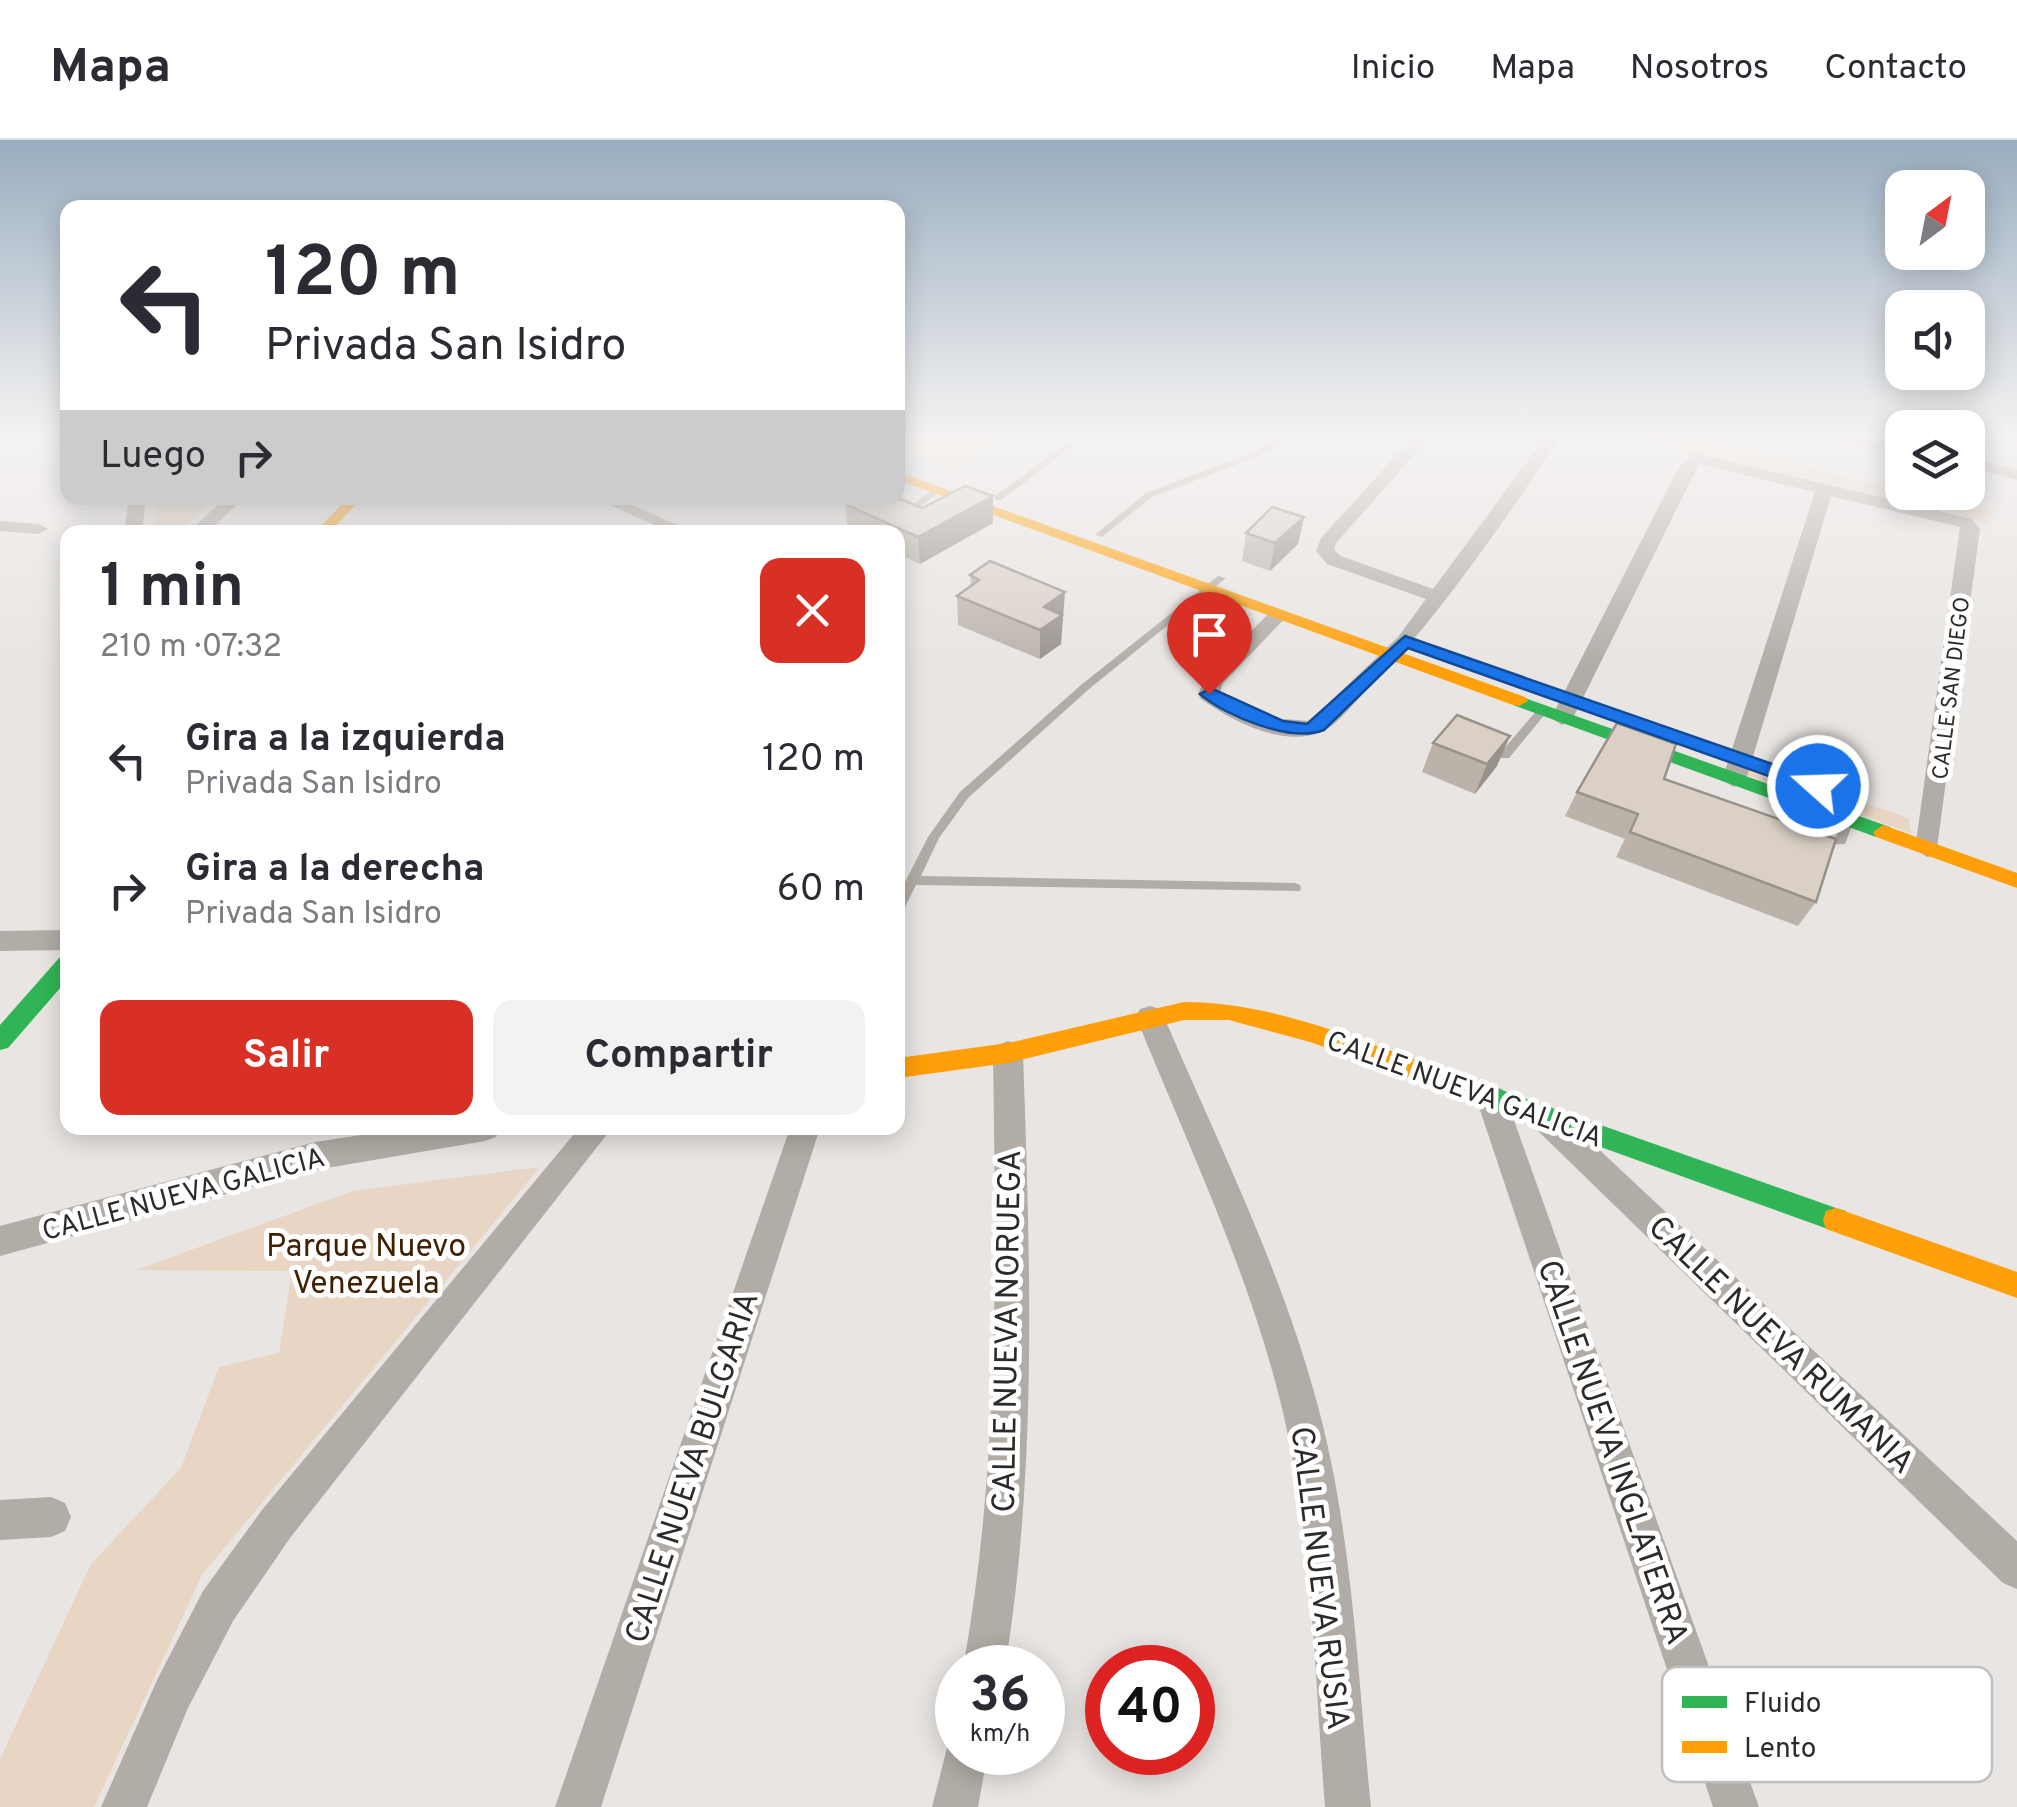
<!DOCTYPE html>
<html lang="es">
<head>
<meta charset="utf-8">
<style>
  :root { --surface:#fff; --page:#f2f2f3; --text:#2b2b33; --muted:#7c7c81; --line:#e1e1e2; --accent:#d93025 }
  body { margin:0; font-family:Overpass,sans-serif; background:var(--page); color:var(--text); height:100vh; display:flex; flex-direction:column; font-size:38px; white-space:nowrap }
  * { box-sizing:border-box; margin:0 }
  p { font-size:32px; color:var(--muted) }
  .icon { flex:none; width:55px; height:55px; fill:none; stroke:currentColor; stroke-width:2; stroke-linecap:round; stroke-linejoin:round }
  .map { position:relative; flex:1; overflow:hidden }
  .drawer { position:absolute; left:60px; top:385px; width:845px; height:610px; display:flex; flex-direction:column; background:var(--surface); border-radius:20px; box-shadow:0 5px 25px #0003 }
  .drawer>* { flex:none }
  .hud { position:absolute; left:60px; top:60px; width:845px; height:305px; border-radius:20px; box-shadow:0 5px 25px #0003; background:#fff; color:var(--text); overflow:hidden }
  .needle { width:65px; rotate:32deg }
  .fabs { position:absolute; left:1885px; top:30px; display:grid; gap:20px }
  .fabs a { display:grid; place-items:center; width:100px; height:100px; border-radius:20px; background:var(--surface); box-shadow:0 5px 25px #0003; font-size:50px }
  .speed { position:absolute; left:935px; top:1505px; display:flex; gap:20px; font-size:50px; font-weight:700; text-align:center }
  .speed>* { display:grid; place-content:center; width:130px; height:130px; border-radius:50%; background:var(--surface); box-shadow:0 5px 25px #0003; line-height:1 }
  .speed small { font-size:25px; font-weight:400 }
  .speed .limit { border:15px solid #d22; background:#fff; color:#111 }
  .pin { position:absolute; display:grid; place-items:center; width:85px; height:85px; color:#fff; margin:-102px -42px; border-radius:50% 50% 50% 0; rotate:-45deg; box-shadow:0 0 10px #0007 }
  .pin .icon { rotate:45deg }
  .me { position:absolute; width:110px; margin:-55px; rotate:290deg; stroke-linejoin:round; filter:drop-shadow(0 0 8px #0008) }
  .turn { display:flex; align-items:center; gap:35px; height:210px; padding:0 40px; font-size:45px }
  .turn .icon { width:130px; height:130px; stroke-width:2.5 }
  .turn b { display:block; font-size:70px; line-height:85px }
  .then { display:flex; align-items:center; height:95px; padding:0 40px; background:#0003; gap:20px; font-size:38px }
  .round { display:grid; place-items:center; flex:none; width:105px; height:105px; border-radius:20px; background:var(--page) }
  .summary { display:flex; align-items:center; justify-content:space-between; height:170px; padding:0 40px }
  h1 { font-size:60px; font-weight:700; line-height:75px }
  .action { display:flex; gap:20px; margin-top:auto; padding:20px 40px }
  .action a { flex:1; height:115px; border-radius:20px; background:var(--accent); color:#fff; font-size:40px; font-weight:700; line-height:115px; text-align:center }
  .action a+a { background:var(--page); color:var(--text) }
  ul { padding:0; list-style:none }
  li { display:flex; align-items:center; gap:30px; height:130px; padding:0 40px }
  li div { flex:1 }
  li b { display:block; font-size:38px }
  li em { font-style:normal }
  header { display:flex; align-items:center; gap:60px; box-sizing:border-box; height:140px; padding:0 50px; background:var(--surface); border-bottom:2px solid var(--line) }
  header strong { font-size:48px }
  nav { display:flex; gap:55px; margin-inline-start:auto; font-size:35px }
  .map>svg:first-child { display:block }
  .green { fill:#e9d5c3 }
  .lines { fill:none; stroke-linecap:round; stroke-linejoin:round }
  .lane { fill:#b2aca6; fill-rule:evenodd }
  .street { fill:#b2aca6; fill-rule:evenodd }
  .fast { fill:#30b455; fill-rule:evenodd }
  .slow { fill:#ff9f0a; fill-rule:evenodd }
  .wall { fill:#bbb3aa }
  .shaded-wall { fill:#99928b }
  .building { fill:#dad0c6; stroke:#99928b; stroke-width:2.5 }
  .route { fill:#1a73e8; stroke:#114b97; stroke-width:2.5 }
  .labels { text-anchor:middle; stroke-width:10; stroke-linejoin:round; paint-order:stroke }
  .far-street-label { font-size:22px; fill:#2d2b29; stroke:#fff }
  .street-label { font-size:28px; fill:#2d2b29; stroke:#fff }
  .near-park-label { font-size:32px; fill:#3f2100; stroke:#fff }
  .near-street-label { font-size:32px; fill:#2d2b29; stroke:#fff }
  .key { fill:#fff; stroke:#c0bfbf; stroke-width:2.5 }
  .key-label { font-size:28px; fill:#2d2b29 }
</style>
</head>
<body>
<header>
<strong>Mapa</strong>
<nav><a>Inicio</a><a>Mapa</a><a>Nosotros</a><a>Contacto</a></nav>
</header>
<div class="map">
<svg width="2017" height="1667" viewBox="0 0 2017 1667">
  <rect width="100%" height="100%" fill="#e8e5e2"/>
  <path class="green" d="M898,295H998L954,327L898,306Z
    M1673,295L1992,372L1989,384L1635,296Z
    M158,358H215L179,392H154Z
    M1746,622L1908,678L1911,693L1744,634Z
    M540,1027L202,1435L94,1667H0V1619L91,1424L181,1328L219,1227L279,1213L292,1131L136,1130L353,1051Z"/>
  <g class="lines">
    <path class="lane" d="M1282,295H1292L1262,315L1152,357L1102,397L1095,395L1146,353L1256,311Z
      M1073,299L1080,301L1001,360H995V356Z
      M935,348L942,350L906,378H900V374Z
      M1218,436L1226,438L1089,549L968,658L939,698L921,736L1295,743L1300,745L1301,748L1300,751L916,745L903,771L898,773V756L928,697L960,652L1081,545Z
      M1542,568L1546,569V573L1509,618H1501V612L1538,569Z
      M1848,676L1854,680L1845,704L1817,705L1815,702L1817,699L1836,697L1842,680Z"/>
    <path class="street" d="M1415,295H1432L1336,403L1334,410L1341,416L1433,449L1547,295H1563C1499,386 1441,477 1362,555C1351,566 1337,585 1323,591C1284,609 1232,581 1201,559L1198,554L1206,537L1271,471L1278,469L1288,475L1223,543L1220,552L1269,578L1310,581L1398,497L1426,459L1327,424L1316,411L1321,398Z
      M1818,295H1849L1902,306V316Z
      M1695,313L1972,379L1980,389L1936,715L1927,717L1915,709L1960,387L1831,356L1746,640L1734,647L1722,640L1815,352L1699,324L1573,578L1562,585L1551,578L1680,325Z
      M1968,317L2017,330V340L1968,327Z
      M129,358H146L142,392H124Z
      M225,358H244L208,392H189Z
      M594,358H617L693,392H670Z
      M0,381L39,384L48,389L39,394L0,391Z
      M68,790V810L0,811V791Z
      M1150,866L1160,869L1164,877C1218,1003 1280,1127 1316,1259C1353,1392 1357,1531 1371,1667H1325C1314,1531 1313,1393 1280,1260C1247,1128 1187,1003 1136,877L1140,869Z
      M1008,901L1018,905L1023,913C1030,1119 1038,1323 1005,1528H963C1000,1324 996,1119 993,913L998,905Z
      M1491,945L1502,949L1506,958L1759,1667H1713L1476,958L1480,949Z
      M1548,968L1559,972L2017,1401V1449L2003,1443L1537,990L1533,981L1537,972Z
      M407,988H500L496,997L485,1001L315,1030L0,1116V1086L315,1002Z
      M579,988H612L290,1398L233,1481L188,1568L147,1667H101L158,1538L203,1451L262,1370Z
      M790,988H820L601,1667H555Z
      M51,1357L65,1363L71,1377L65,1391L51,1397L0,1400V1360Z
      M958,1593V1612H988L978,1667H932L950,1596Z"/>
    <path class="fast" d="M1519,556L1890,687L1893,692L1890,697H1876L1513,565V557Z
      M68,815V839L8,908L0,910V885L60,817Z
      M1411,918L1836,1068L1846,1071L1849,1080L1846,1089L1836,1092L1402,935L1399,928L1402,921Z"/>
    <path class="slow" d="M898,332L1525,557L1528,561L1519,566L1513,565L898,340Z
      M348,358H362L330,392H315Z
      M1883,685L2017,733V748L1876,697L1873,692Z
      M1184,862C1266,862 1343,894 1420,921L1423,928L1420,935L1411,938L1310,902L1229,880H1184L1008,923L898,938V918L1008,903Z
      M1836,1068L2017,1132V1158L1826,1089L1823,1080L1826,1071Z"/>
  </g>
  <path class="wall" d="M993,356V383L920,424L898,414V392L848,391L845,364L922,368Z
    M1304,377L1298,404L1270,431L1242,421L1246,393Z
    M970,435L1064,480L1062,482L1061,504L1040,519L958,485L957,456L971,446Z
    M1433,603L1497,626L1475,654L1422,632Z
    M1664,639L1816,762L1798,786L1616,717L1625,699L1565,676L1577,652Z"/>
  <path class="shaded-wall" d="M993,356V383L920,424L918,397Z
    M1304,377L1298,404L1270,431L1275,403Z
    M1065,452L1061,504L1040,519V490L1044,467Z
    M1510,596L1497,626L1475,654L1487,624Z"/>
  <path class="building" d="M965,346L993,356L918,397L845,364L858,358H898L922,368Z
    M1272,367L1304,377L1275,403L1246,393Z
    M990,421L1065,452L1044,467L1062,475L1040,490L957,456L979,440L970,435Z
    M1457,575L1510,596L1487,624L1433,603Z
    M1617,583L1676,604L1664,639L1836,699L1816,762L1630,692L1638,674L1577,652Z"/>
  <linearGradient id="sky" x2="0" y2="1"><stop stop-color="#99adc0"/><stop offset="0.56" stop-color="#f5f3f2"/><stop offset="1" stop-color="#f5f3f2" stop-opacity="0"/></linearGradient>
  <rect width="2017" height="528" fill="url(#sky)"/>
  <path class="route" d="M1405,496L1824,642L1827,646L1818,653L1811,651L1408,508L1324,590C1292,603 1225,576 1200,554L1209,549L1215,550L1283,581L1307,584Z"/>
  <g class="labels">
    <g class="far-street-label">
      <text transform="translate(1950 548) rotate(-83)" y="8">CALLE SAN DIEGO</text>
    </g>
    <g class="street-label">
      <text transform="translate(1465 948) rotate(20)" y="10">CALLE NUEVA GALICIA</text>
      <text transform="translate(183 1053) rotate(-15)" y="10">CALLE NUEVA GALICIA</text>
    </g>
    <g class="near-park-label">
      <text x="366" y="1116">Parque Nuevo<tspan x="366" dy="37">Venezuela</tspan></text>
    </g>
    <g class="near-street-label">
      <text transform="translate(1006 1191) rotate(-89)" y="11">CALLE NUEVA NORUEGA</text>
      <text transform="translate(1782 1204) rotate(44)" y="11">CALLE NUEVA RUMANIA</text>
      <text transform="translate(1614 1312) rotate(71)" y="11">CALLE NUEVA INGLATERRA</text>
      <text transform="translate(691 1327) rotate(-72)" y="11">CALLE NUEVA BULGARIA</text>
      <text transform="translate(1321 1438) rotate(83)" y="11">CALLE NUEVA RUSIA</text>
    </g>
  </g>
  <rect x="1662" y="1527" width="330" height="115" rx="15" class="key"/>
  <rect x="1682" y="1556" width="45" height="12" fill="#30b455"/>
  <rect x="1682" y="1601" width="45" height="12" fill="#ff9f0a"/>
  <g class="key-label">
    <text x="1744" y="1572">Fluido</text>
    <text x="1744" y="1617">Lento</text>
  </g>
</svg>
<div class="fabs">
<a><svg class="needle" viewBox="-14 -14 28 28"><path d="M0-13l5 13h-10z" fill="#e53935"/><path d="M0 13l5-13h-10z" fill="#7c7c81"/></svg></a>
<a><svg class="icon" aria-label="sound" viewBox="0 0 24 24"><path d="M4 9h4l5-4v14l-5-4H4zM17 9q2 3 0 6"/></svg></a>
<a><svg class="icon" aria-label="layers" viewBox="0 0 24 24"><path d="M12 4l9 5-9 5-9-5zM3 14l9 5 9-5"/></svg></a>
</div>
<div class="speed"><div>36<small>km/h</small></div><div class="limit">40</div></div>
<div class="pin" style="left:1209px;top:554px;background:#d93025"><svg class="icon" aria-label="arrive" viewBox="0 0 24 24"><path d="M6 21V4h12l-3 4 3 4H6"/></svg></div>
<svg class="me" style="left:1818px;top:646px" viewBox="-20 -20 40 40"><circle r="17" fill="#1a73e8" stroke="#fff" stroke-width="3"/><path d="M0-11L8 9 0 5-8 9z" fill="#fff"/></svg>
<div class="hud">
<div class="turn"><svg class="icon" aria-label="left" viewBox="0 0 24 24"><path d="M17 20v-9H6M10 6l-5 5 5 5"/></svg><div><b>120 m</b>Privada San Isidro</div></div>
<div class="then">Luego<svg class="icon" aria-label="right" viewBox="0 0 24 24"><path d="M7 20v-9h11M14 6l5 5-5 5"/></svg></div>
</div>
<section class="drawer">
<div class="summary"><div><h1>1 min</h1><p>210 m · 07:32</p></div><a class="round" style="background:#d93025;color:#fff"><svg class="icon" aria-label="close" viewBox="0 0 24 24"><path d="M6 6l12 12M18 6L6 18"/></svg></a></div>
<ul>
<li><svg class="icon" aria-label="left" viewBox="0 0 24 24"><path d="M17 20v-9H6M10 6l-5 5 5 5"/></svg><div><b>Gira a la izquierda</b><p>Privada San Isidro</p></div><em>120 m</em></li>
<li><svg class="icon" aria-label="right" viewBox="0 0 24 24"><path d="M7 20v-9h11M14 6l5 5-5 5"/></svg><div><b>Gira a la derecha</b><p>Privada San Isidro</p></div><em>60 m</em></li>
</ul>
<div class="action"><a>Salir</a><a>Compartir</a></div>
</section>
</div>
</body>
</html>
